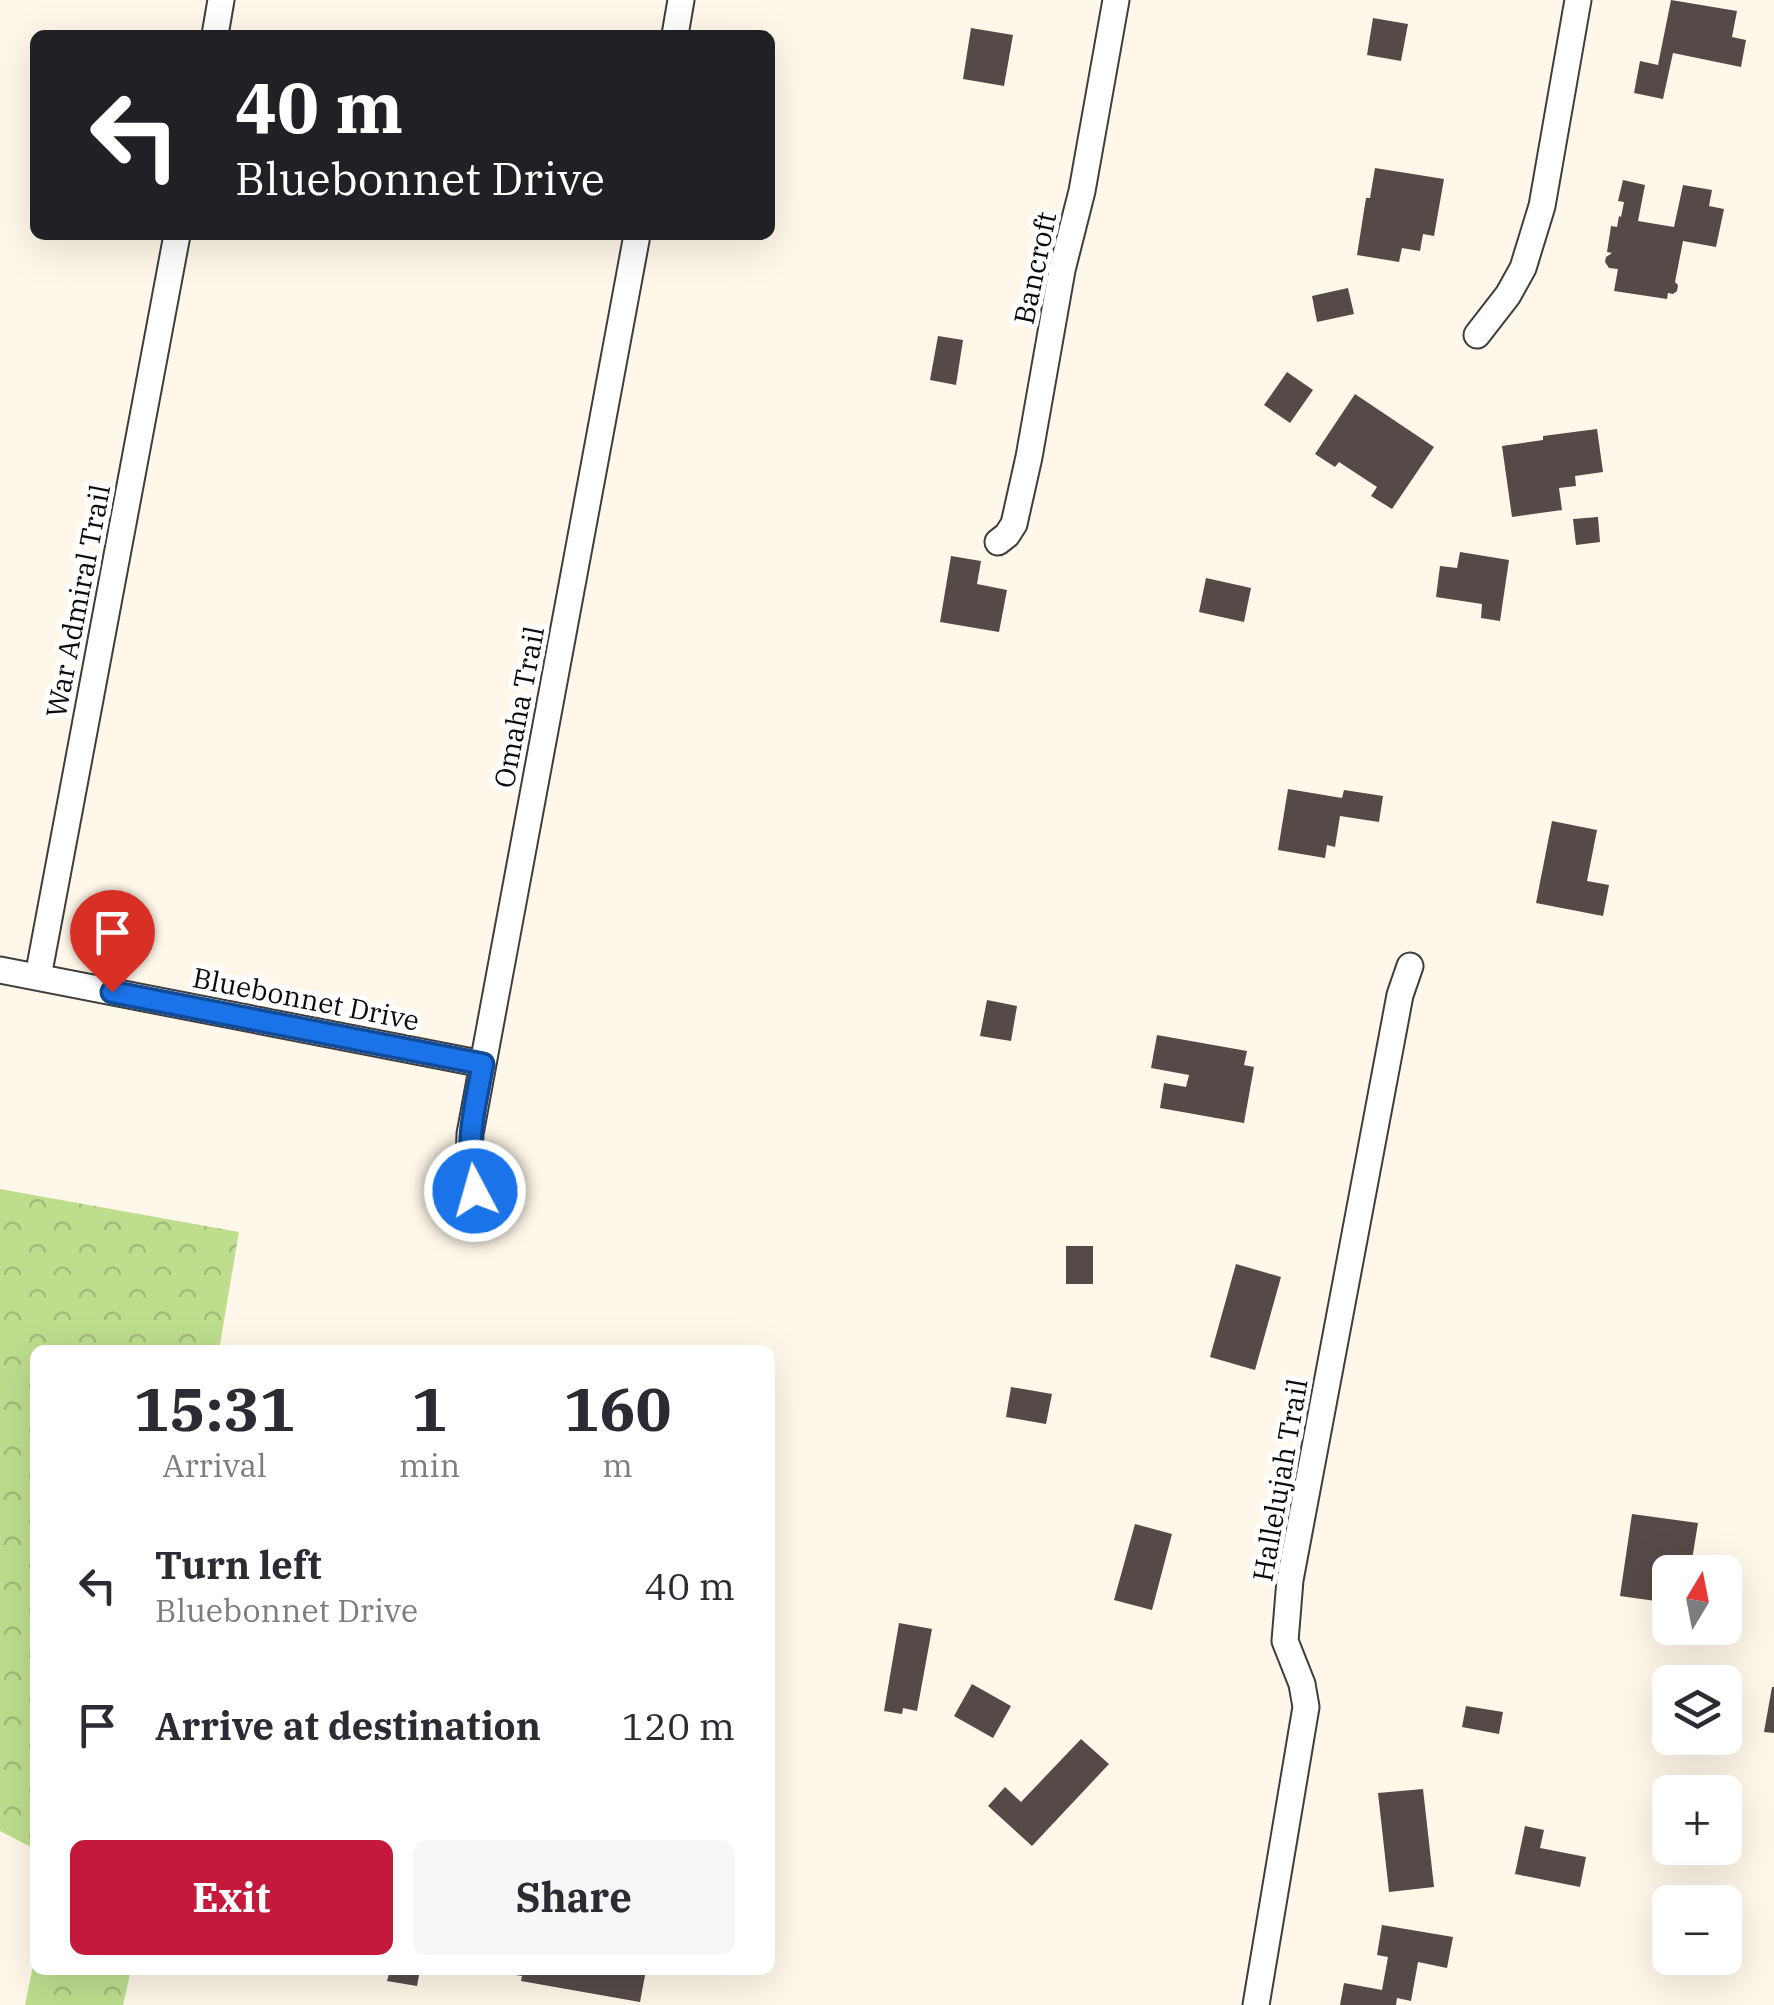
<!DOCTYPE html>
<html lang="en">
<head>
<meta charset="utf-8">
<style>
  :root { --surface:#fff; --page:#f7f7f7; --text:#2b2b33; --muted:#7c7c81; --accent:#c5193b }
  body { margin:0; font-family:"IBM Plex Serif",serif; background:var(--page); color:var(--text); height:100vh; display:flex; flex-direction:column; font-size:38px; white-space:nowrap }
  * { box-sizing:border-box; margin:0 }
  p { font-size:32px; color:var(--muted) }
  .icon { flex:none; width:55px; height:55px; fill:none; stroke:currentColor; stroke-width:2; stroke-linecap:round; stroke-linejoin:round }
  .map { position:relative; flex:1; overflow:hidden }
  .drawer { position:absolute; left:30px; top:1345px; width:745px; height:630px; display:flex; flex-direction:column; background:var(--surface); border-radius:15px; box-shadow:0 10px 40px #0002 }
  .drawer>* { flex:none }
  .top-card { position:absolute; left:30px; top:30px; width:745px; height:210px; border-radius:15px; box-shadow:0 10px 40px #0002; background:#202124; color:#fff; overflow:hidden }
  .needle { width:65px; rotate:10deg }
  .buttons { position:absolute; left:1652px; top:1555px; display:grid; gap:20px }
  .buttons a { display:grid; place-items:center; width:90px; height:90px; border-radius:15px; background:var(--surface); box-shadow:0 10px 40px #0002; font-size:50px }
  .pin { position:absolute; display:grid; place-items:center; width:85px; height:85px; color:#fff; margin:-102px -42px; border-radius:50% 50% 50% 0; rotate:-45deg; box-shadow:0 0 10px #0007 }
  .pin .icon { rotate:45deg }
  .me { position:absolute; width:110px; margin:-55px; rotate:354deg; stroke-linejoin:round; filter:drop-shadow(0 0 8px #0008) }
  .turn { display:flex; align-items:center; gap:35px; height:210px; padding:0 40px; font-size:45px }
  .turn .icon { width:130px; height:130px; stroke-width:2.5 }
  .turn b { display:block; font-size:70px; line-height:85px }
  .eta { display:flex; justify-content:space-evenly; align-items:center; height:170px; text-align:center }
  .eta b { font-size:60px; font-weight:700; line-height:70px }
  .button { display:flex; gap:20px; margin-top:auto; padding:20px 40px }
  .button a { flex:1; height:115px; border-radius:15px; background:var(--accent); color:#fff; font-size:40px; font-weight:700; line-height:115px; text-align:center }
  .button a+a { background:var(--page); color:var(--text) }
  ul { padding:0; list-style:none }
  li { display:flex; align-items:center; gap:30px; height:140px; padding:0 40px }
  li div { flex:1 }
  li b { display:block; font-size:38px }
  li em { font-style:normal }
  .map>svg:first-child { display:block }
  .forest { fill:url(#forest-crowns) }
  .building { fill:#554a47 }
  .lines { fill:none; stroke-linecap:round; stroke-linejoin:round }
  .minor-casing { stroke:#3e3e3e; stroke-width:29 }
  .minor { stroke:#fff; stroke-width:25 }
  .route-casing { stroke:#114b97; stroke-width:25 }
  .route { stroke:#1a73e8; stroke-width:18 }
  .labels { text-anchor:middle; stroke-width:10; stroke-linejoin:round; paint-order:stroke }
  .street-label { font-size:28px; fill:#0b0b0b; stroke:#fff }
</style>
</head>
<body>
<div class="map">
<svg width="1774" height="2005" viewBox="0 0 1774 2005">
  <defs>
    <pattern id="forest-crowns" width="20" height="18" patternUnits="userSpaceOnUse" patternTransform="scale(2.5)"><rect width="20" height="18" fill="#bede8e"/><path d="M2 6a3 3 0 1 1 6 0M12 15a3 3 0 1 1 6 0" fill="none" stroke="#a2bd79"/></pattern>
  </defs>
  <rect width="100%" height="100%" fill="#fff7e9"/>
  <path class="forest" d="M0,1189L239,1232L219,1350H35V1849L0,1831Z
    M35,1956V1970H131L123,2005H25Z"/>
  <path class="building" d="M1671,0L1737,11L1732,37L1746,40L1741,67L1673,53L1663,99L1634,93L1640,61L1658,65Z
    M1373,18L1408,24L1401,61L1367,55Z
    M971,28L1013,35L1004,86L963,79Z
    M1375,168L1444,179L1434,236L1423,234L1420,251L1402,248L1399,262L1357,255L1366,198H1370Z
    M1623,180L1645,185L1638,221L1674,227L1683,185L1712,190L1709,206L1724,209L1716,247L1683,241L1675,282L1678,285L1677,291L1673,294L1668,293L1667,299L1614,291L1618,269L1609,268L1605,262L1606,257L1612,253L1607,252L1611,226L1617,227L1619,216L1621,217L1624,202L1618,201Z
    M1348,288L1354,314L1317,322L1312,296Z
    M938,336L963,340L956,385L930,380Z
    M1287,372L1313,390L1290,423L1264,405Z
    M1355,394L1434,447L1392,509L1371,496L1377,487L1339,462L1335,467L1315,454Z
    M1597,429L1603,472L1575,476L1576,486L1559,488L1562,510L1512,517L1502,446L1543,440V436Z
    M1598,517L1600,542L1576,545L1573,519Z
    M1460,552L1509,560L1500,621L1481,618L1482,604L1436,597L1440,566L1457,568Z
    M951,556L981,561L977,584L1007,590L999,632L940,622Z
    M1206,578L1251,588L1244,622L1199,612Z
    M1288,789L1342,798L1344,790L1383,796L1379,822L1340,816L1335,847L1327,845L1325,858L1278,850Z
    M1552,821L1597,830L1587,881L1609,885L1603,916L1536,903Z
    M987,1000L1017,1006L1011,1041L980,1036Z
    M1157,1035L1247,1051L1244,1065L1254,1067L1244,1123L1160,1108L1164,1083L1186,1087L1189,1075L1151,1068Z
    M1066,1246H1093V1284H1066Z
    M1236,1264L1281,1277L1255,1370L1210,1357Z
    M1011,1387L1052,1394L1046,1424L1006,1417Z
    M1632,1514L1698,1523L1690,1572H1670V1603L1620,1596Z
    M1135,1524L1172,1534L1152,1610L1114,1600Z
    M899,1623L932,1629L917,1711L903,1708L902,1714L884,1711Z
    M972,1684L1011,1706L993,1738L954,1716Z
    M1772,1687H1774V1733L1764,1732Z
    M1466,1706L1503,1712L1499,1734L1462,1727Z
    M1081,1739L1109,1764L1032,1846L988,1806L1005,1787L1021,1802Z
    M1423,1789L1434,1887L1389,1892L1378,1793Z
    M1525,1826L1544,1830L1540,1848L1586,1857L1580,1887L1515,1874Z
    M1382,1925L1453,1937L1447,1968L1418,1962L1411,2001L1397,1998L1396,2005H1340L1344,1983L1382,1990L1388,1957L1377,1955Z
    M390,1970H420L417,1986L387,1981Z
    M498,1970H646L640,2002L521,1981L522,1976L498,1972Z"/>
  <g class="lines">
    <defs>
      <path id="minor" d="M215,35L221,0
        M675,35L681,0
        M1477,335L1508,295L1523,268L1542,206L1578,0
        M998,542L1007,535L1014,524L1029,457L1062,270L1082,191L1116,0
        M0,970L483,1064
        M38,977L177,235
        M475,1191L469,1164L470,1134L637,235
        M1256,2005L1306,1707L1302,1684L1285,1641L1290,1580L1400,995L1410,966"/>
    </defs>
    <use href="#minor" class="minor-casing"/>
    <use href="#minor" class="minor"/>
  </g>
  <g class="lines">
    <defs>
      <path id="route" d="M112,992L483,1064C474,1111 465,1142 475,1191"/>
    </defs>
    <use href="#route" class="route-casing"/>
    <use href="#route" class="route"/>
  </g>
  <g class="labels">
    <g class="street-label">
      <text transform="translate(1035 268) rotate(-78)" y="10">Bancroft</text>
      <text transform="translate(78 601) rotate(-79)" y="10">War Admiral Trail</text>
      <text transform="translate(519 707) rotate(-79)" y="10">Omaha Trail</text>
      <text transform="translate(306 999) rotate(11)" y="10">Bluebonnet Drive</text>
      <text transform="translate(1280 1480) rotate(-80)" y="10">Hallelujah Trail</text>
    </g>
  </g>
</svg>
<div class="buttons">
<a><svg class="needle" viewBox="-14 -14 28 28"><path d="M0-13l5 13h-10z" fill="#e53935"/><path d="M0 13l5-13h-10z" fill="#7c7c81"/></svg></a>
<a><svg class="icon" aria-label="layers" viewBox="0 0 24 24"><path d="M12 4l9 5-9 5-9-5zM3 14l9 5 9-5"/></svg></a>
<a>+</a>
<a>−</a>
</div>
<div class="pin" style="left:112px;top:992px;background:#d93025"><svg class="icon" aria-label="arrive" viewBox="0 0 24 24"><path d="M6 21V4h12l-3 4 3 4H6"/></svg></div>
<svg class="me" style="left:475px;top:1191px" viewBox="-20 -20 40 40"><circle r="17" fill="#1a73e8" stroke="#fff" stroke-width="3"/><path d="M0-11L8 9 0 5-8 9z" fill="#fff"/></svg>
<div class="top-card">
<div class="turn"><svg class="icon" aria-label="left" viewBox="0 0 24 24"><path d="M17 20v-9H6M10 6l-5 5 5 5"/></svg><div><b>40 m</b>Bluebonnet Drive</div></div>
</div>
<section class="drawer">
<div class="eta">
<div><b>15:31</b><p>Arrival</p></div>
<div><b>1</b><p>min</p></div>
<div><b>160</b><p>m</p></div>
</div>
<ul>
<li><svg class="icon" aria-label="left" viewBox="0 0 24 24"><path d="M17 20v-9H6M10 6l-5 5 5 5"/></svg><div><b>Turn left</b><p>Bluebonnet Drive</p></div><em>40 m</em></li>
<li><svg class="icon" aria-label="arrive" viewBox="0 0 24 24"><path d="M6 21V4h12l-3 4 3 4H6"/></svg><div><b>Arrive at destination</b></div><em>120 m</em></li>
</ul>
<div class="button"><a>Exit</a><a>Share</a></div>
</section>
</div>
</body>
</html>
